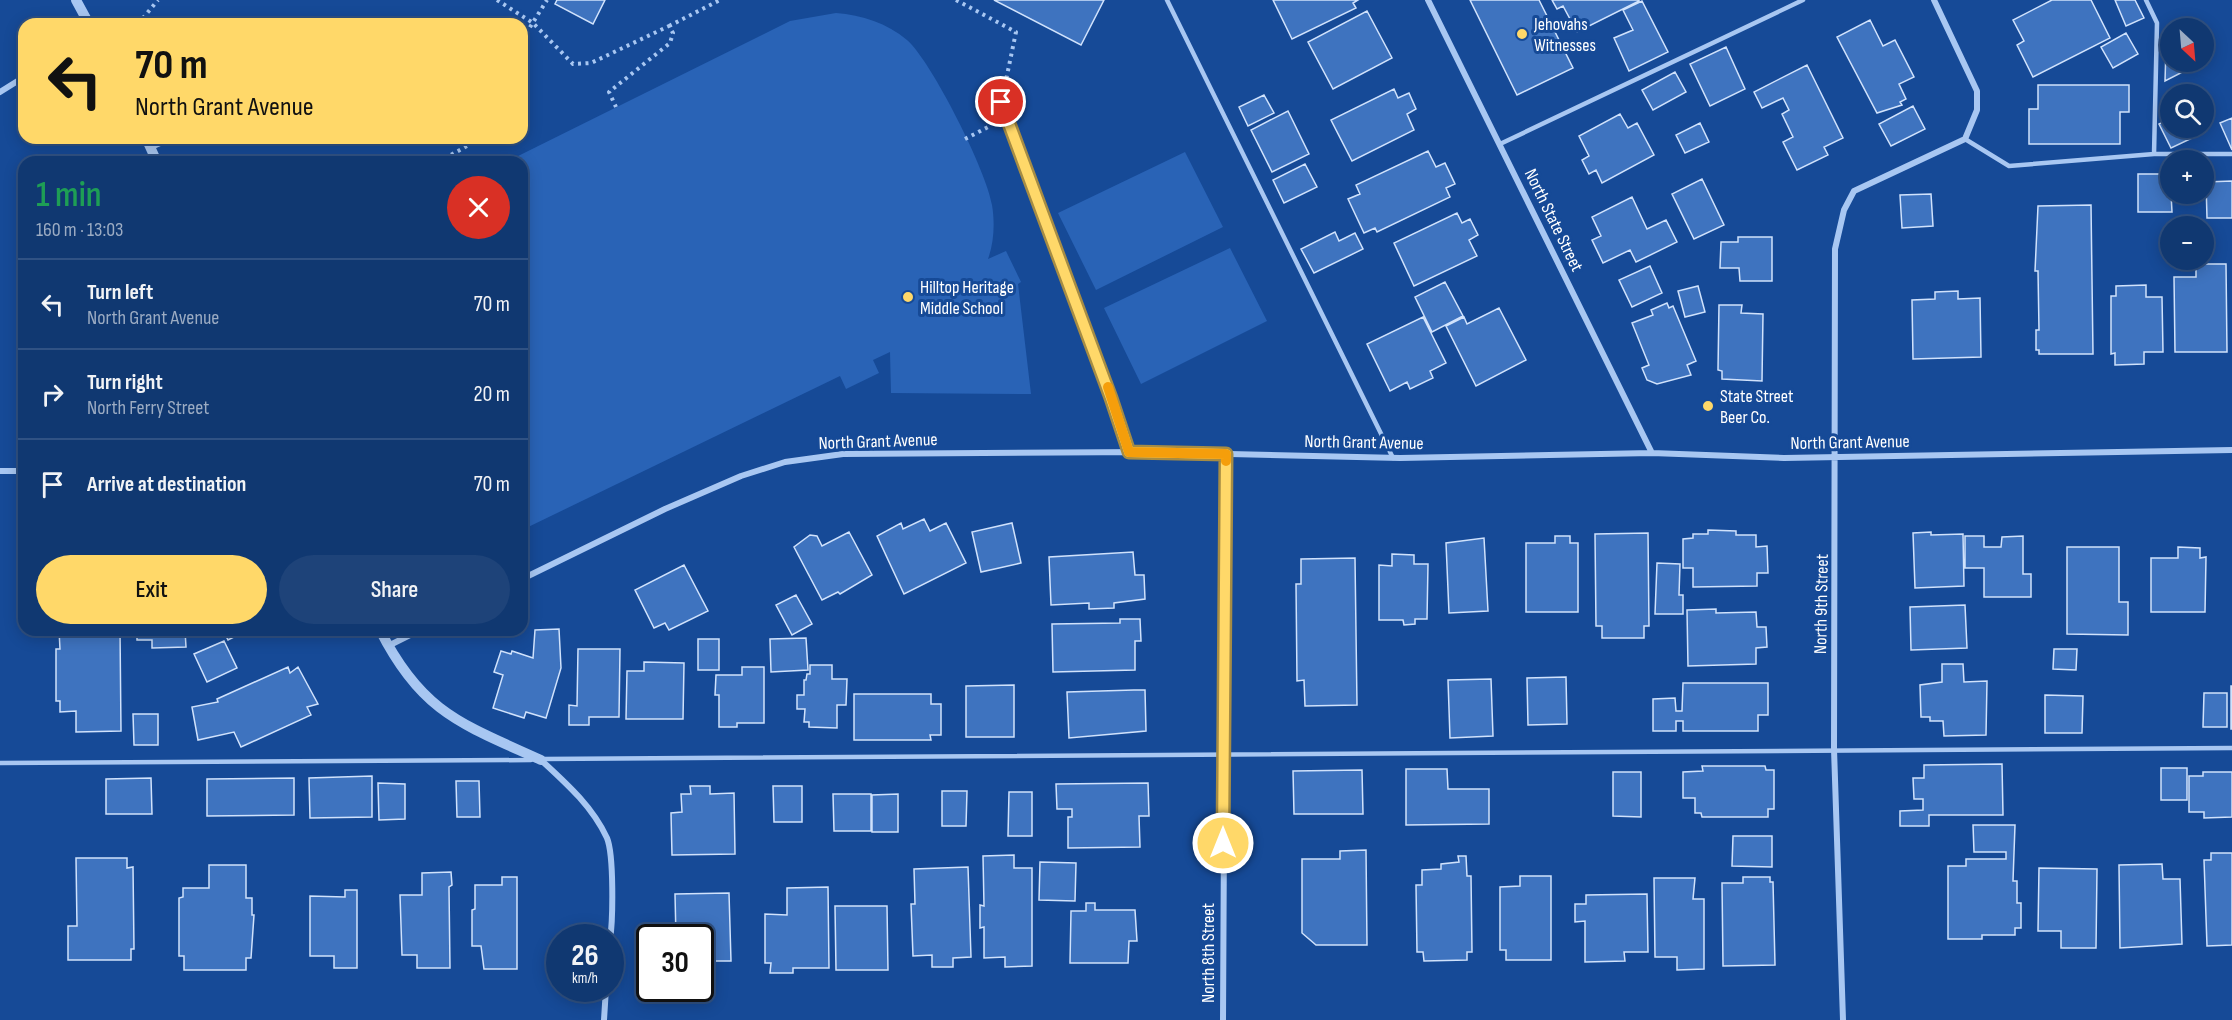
<!DOCTYPE html>
<html lang="en">
<head>
<meta charset="utf-8">
<style>
  :root { --surface:#103871; --page:#1e4379; --text:#f1f3f6; --muted:#9cacc3; --line:#305284; --accent:#ffd869 }
  body { margin:0; font-family:"Sofia Sans Condensed",sans-serif; background:var(--page); color:var(--text); height:100vh; display:flex; flex-direction:column; font-size:22px; white-space:nowrap }
  * { box-sizing:border-box; margin:0 }
  p { font-size:20px; color:var(--muted) }
  .icon { flex:none; width:33px; height:33px; fill:none; stroke:currentColor; stroke-width:2; stroke-linecap:round; stroke-linejoin:round }
  .map { position:relative; flex:1; overflow:hidden }
  .drawer { position:absolute; left:18px; top:156px; width:510px; height:480px; display:flex; flex-direction:column; background:var(--surface); border-radius:18px; box-shadow:0 3px 15px #0003,0 0 0 2px var(--line) }
  .drawer>* { flex:none }
  .banner { position:absolute; left:18px; top:18px; width:510px; height:126px; border-radius:18px; box-shadow:0 3px 15px #0003,0 0 0 2px var(--line); background:#ffd869; color:#111; overflow:hidden }
  .needle { width:39px; rotate:154deg }
  .tools { position:absolute; left:2160px; top:18px; display:grid; gap:12px }
  .tools a { display:grid; place-items:center; width:54px; height:54px; border-radius:50%; background:var(--surface); box-shadow:0 3px 15px #0003,0 0 0 2px var(--line); font-size:30px }
  .speed { position:absolute; left:546px; top:924px; display:flex; gap:12px; font-size:30px; font-weight:700; text-align:center }
  .speed>* { display:grid; place-content:center; width:78px; height:78px; border-radius:50%; background:var(--surface); box-shadow:0 3px 15px #0003,0 0 0 2px var(--line); line-height:1 }
  .speed small { font-size:15px; font-weight:400 }
  .speed .limit { border:3px solid #111; border-radius:9px; background:#fff; color:#111 }
  .pin { position:absolute; display:grid; place-items:center; width:51px; height:51px; color:#fff; margin:-26px; border:3px solid #fff; border-radius:50%; box-shadow:0 2px 6px #0007 }
  .me { position:absolute; width:66px; margin:-33px; rotate:0deg; stroke-linejoin:round; filter:drop-shadow(0 0 4px #0008) }
  .turn { display:flex; align-items:center; gap:21px; height:126px; padding:0 18px; font-size:27px }
  .turn .icon { width:78px; height:78px; stroke-width:2.5 }
  .turn b { display:block; font-size:42px; line-height:51px }
  .round { display:grid; place-items:center; flex:none; width:63px; height:63px; border-radius:32px; background:var(--page) }
  .overview { display:flex; align-items:center; justify-content:space-between; height:102px; padding:0 18px }
  h1 { font-size:36px; font-weight:600; line-height:45px; color:#1e9e55 }
  .primary-button { display:flex; gap:12px; margin-top:auto; padding:12px 18px }
  .primary-button a { flex:1; height:69px; border-radius:36px; background:var(--accent); color:#111; font-size:24px; font-weight:600; line-height:69px; text-align:center }
  .primary-button a+a { background:var(--page); color:var(--text) }
  ul { padding:0; list-style:none }
  li { display:flex; align-items:center; gap:18px; height:90px; padding:0 18px; border-top:2px solid var(--line) }
  li div { flex:1 }
  li b { display:block; font-size:22px }
  li em { font-style:normal }
  .map>svg:first-child { display:block }
  .green { fill:#2963b6 }
  .building { fill:#3e73bf; stroke:#d0e2fc; stroke-width:1.5 }
  .lines { fill:none; stroke-linecap:round; stroke-linejoin:round }
  .path { stroke:#a8c7f2; stroke-width:4; stroke-dasharray:3 4.5; stroke-linecap:butt }
  .service { stroke:#a8c7f2; stroke-width:4.5 }
  .minor { stroke:#a8c7f2; stroke-width:6 }
  .tertiary { stroke:#a8c7f2; stroke-width:10 }
  .route-casing { stroke:#a68c44; stroke-width:15 }
  .route { stroke:#ffd869; stroke-width:10 }
  .slow { stroke:#f59e0b; stroke-width:10 }
  .poi-dot { fill:#ffd869; stroke:#164a97; stroke-width:2 }
  .labels { text-anchor:middle; stroke-width:6; stroke-linejoin:round; paint-order:stroke }
  .poi-label { font-size:18px; fill:#fff; stroke:#164a97; text-anchor:start }
  .street-label { font-size:18px; fill:#fff; stroke:#164a97 }
</style>
</head>
<body>
<div class="map">
<svg width="2232" height="1020" viewBox="0 0 2232 1020">
  <rect width="100%" height="100%" fill="#164a97"/>
  <path class="green" d="M836,13C862,15 887,23 907,40C932,62 987,172 992,205C995,223 994,242 988,259L1006,251L1021,282L1018,284L1031,394L891,393L890,352L873,360L879,373L846,389L840,376L522,530V162H506L790,21Z
    M1185,152L1223,227L1096,290L1058,213Z
    M1230,248L1267,321L1141,384L1104,308Z"/>
  <path class="building" d="M557,0H605L593,24L555,4Z
    M994,0H1104L1081,45Z
    M1273,0H1358L1353,3L1356,8L1292,39Z
    M1470,0H1539L1573,68L1517,95Z
    M1552,0H1639V1L1577,32L1563,6L1557,9Z
    M2052,0H2091L2110,38L2033,77L2017,45L2024,41L2013,20Z
    M2115,0H2135L2144,18L2126,26Z
    M1642,1L1668,52L1629,71L1614,38L1633,30L1623,10Z
    M1367,11L1392,58L1333,89L1308,42Z
    M1870,20L1883,46L1895,40L1914,77L1899,84L1906,99L1900,102L1902,105L1877,113L1837,37Z
    M2126,33L2138,54L2113,68L2101,47Z
    M2170,45V62H2202L2165,81L2166,48Z
    M1726,47L1745,89L1710,106L1690,64Z
    M1807,65L1843,138L1824,147L1828,155L1797,170L1783,142L1793,137L1782,114L1789,110L1783,98L1762,108L1754,92Z
    M1675,72L1686,92L1653,110L1642,90Z
    M2038,85H2129V112H2120V144H2029V109H2038Z
    M1394,89L1398,98L1409,93L1416,109L1407,114L1414,130L1352,161L1331,120Z
    M1264,95L1274,113L1248,126L1239,107Z
    M1913,106L1925,129L1891,146L1879,124Z
    M1288,111L1309,154L1272,172L1251,130Z
    M1620,114L1628,128L1637,123L1654,155L1602,183L1596,170L1589,174L1582,160L1589,156L1579,136Z
    M2170,118V128H2202L2205,132L2171,148L2159,124Z
    M2232,118V150L2220,123Z
    M1700,123L1709,142L1685,153L1676,135Z
    M1428,151L1436,167L1445,163L1455,184L1446,188L1450,197L1377,232L1375,228L1364,233L1348,199L1360,194L1356,185Z
    M1305,164L1317,187L1284,203L1273,180Z
    M2138,174H2170L2172,212H2138Z
    M1702,179L1724,225L1694,239L1672,194Z
    M2232,181V218H2207L2206,182Z
    M1931,194L1933,226L1902,228L1900,195Z
    M1632,197L1647,229L1666,220L1677,242L1636,262L1630,250L1603,263L1592,240L1601,236L1592,217Z
    M2091,205L2093,354H2039V350H2036V330H2039L2038,271H2035L2038,206Z
    M1457,213L1462,223L1470,219L1478,235L1469,240L1477,256L1414,286L1394,243Z
    M1335,232L1339,241L1355,233L1363,249L1314,273L1301,249Z
    M1738,237H1772V281H1740L1739,268H1720L1721,242H1738Z
    M2196,264H2226L2227,352H2175L2174,277H2196Z
    M1650,266L1662,293L1632,307L1619,280Z
    M1445,282L1463,316L1432,332L1415,297Z
    M2146,285V297H2162L2163,352H2144V364L2115,365V353L2111,354V296H2116V286Z
    M1698,286L1705,312L1685,317L1678,291Z
    M1958,291V299L1980,298L1981,357L1913,359L1912,300L1935,299V292Z
    M1667,303L1669,308L1673,306L1696,361L1687,365L1691,375L1657,384L1647,380L1642,368L1649,365L1632,323L1653,315L1651,310Z
    M1719,305H1742L1741,313L1763,314L1762,381L1722,379V371L1718,370Z
    M1499,308L1526,360L1476,386L1446,326L1464,317L1467,324Z
    M1423,317L1446,363L1430,371L1433,378L1410,389L1407,382L1390,391L1367,344Z
    M924,519L930,531L946,523L966,563L904,594L877,536L901,523L903,529Z
    M1012,523L1021,563L981,572L972,532Z
    M1708,530L1736,531V535H1756V547L1767,546L1768,573H1757V586L1693,587V568H1683V539L1693,538V534H1708Z
    M849,532L872,575L840,594L838,592L822,600L794,547L810,535L817,536L822,546Z
    M1931,532V535L1963,534L1964,586L1915,588L1913,533Z
    M1648,533L1649,626H1644V638H1602V626H1596L1595,534Z
    M1555,536H1570V543H1578V612H1526V543H1555Z
    M1965,536H1984V547H2001L2002,537L2023,536V574H2031V597H1984V568H1965Z
    M1484,538L1488,611L1449,613L1446,543Z
    M2067,547H2119V602H2128V635L2067,634Z
    M2178,547L2200,548V558L2206,557L2205,612H2151V558H2178Z
    M1133,552L1135,575H1144L1145,599L1114,603V608L1089,609V603L1051,605L1049,557Z
    M1392,554L1414,555V564H1428L1427,619H1415V624L1404,625L1403,620H1379V565L1392,566Z
    M1355,558L1357,705L1305,706L1304,680L1297,681L1296,584H1301V559Z
    M1657,563L1680,564L1679,595H1683V614H1655Z
    M684,565L708,611L669,630L665,623L654,628L635,590Z
    M796,595L812,624L792,635L776,605Z
    M1965,605L1967,648L1911,650L1910,607Z
    M1716,609V613L1756,612L1757,627H1766L1767,647L1756,648V664L1688,666L1687,610Z
    M1120,619H1140L1141,641H1135V670L1053,672L1052,624L1120,623Z
    M559,629L561,668L546,718L526,712L524,718L493,708L503,675L494,672L501,651L511,654L512,651L533,658L535,630Z
    M59,630H120L121,731L76,732V711L60,712V701H56V649H60Z
    M137,630H185L186,647L152,648V640H137Z
    M223,630H248L228,640Z
    M806,638L808,670L771,672L770,639Z
    M698,639H719V670H698Z
    M224,641L237,668L207,682L194,654Z
    M578,649H620L619,717H589V725H569V705L577,706Z
    M2054,649H2077L2076,670L2053,669Z
    M644,662L684,663L683,719H626L627,671H644Z
    M1942,664H1963L1964,682L1987,681L1986,735L1944,736L1943,721H1930V717H1921L1920,685L1942,682Z
    M810,665H832V679H847L846,705H837V728L809,727V722H804L805,709H797V695H804V680H806L807,674H810Z
    M288,667L290,673L298,667L318,704L307,707L311,715L241,747L234,732L198,740L192,707L218,702L217,699Z
    M742,667H764V723H737V727H719V695H715L716,675H742Z
    M1566,677L1567,724L1528,725L1527,678Z
    M1491,679L1493,736L1450,738L1448,680Z
    M1683,683H1768V715H1758V731H1683V721H1676V731H1653V699L1675,698L1676,711H1682Z
    M1014,685V737H966V686Z
    M2231,686H2232V729H2231Z
    M1134,690H1145L1146,731L1069,738L1067,692Z
    M2204,693H2227V727H2203Z
    M854,694H931V704H941V735H930L931,740H854Z
    M2045,695L2083,696L2082,733H2045Z
    M133,714H158V745H134Z
    M2002,764L2003,815H1929V826H1900V811L1923,810V799H1914L1913,778H1924V765Z
    M1702,766H1765L1766,770H1774V809H1768V817H1702L1701,813H1695V798H1683V772L1703,771Z
    M2161,768H2187V800H2161Z
    M1406,769H1447L1448,789H1489V824L1406,825Z
    M1362,770L1363,814H1294L1293,771Z
    M1613,772H1641V817L1613,816Z
    M2203,772H2232V817L2204,818V812H2189V776H2203Z
    M372,776V817L310,818L309,778Z
    M151,778L152,814H106V779Z
    M294,778V815L207,816V779Z
    M456,781H479L480,817H457Z
    M378,783L405,784V819L379,820Z
    M1148,783L1149,816H1139L1140,847L1068,848V817H1072V809H1057L1056,784Z
    M690,786H710V794L734,793L735,854L672,855L671,813L682,812L681,794H691Z
    M773,786H802V822H774Z
    M942,791H967L966,826H942Z
    M1009,792H1032V836H1008Z
    M833,794H871V831H834Z
    M898,794V832H872V795Z
    M1973,825H2015L2013,881H2017V903H2021V928H2015V935H1982V939H1948V866H1966V859H2006V852H1974Z
    M1733,836H1772V867L1732,866Z
    M1366,850L1367,945H1316L1302,933V859H1340V851Z
    M2211,853H2232V945L2207,946L2204,860H2211Z
    M1014,855V868H1032V966L1005,967V957L984,958V927L980,928V905L984,906L983,856Z
    M1458,856H1466L1467,876H1471L1472,952H1467V960L1424,961L1423,952H1417L1416,885H1422V870L1441,869V864L1459,862Z
    M76,858H127V868L133,867L134,949H131V960H68V926H77Z
    M1040,862L1076,863L1075,901L1039,900Z
    M2162,864L2163,879H2180L2182,944L2120,948L2119,865Z
    M209,865H246V898H252V915H254L251,958H246V970H184V956H179V898L183,897V888H209Z
    M968,867L971,957L953,958V967H932V955L913,956L911,904H915L914,869Z
    M2039,868L2097,869L2096,948H2061V931H2038Z
    M451,872L452,885L449,887L450,968H417V955H402L400,895H422V873Z
    M1520,876H1551V960H1506V950H1500V887L1520,886Z
    M502,877H517V969H484L481,946H472V910L475,909V885H502Z
    M1743,877H1770V882H1773L1775,965L1723,966L1722,883H1743Z
    M1654,878H1695L1693,899H1704V969L1677,970V957H1655Z
    M828,887L829,968H793V973H770L771,963H765V914L787,915V888Z
    M345,890H357V968H334V956H310V896L345,897Z
    M729,893L731,961H714V973H700V938H676L675,894Z
    M1647,894L1648,952H1624L1625,961L1585,962V921L1575,922V904H1586V895Z
    M1086,903H1095V910H1135L1137,941H1129L1128,963H1070L1071,911H1086Z
    M835,906H887L888,970H836Z"/>
  <g class="lines">
    <path class="path" d="M497,0L533,23L573,64L591,63L669,26L673,33L670,43L609,92L616,107
      M956,0L1016,32L1005,85
      M138,24L158,0
      M669,26L720,0
      M522,40L547,0
      M965,139L990,126
      M438,162L467,146L471,138"/>
    <path class="service" d="M1167,0L1393,458
      M2146,0L2157,23L2154,154
      M1001,102L1111,398L1129,452
      M1965,139L2009,166L2154,154H2232
      M1500,144L1803,0
      M151,148L173,138
      M543,759L2232,748
      M0,763L531,760"/>
    <path class="minor" d="M1428,0L1652,453
      M0,92L24,77
      M0,471H24
      M522,579L665,509L741,476L785,462L843,454L1145,452L1400,458L1652,453L1784,458L2232,450
      M388,646L420,630
      M541,760C566,783 592,806 607,838C614,855 613,920 610,940
      M604,1020L606,988
      M1223,1020L1226,455
      M1843,1020L1834,749L1835,249L1844,210L1854,191L1965,139L1977,110V91L1934,0"/>
    <path class="tertiary" d="M76,0L89,24
      M146,138L157,162
      M380,630C422,713 462,724 541,760"/>
  </g>
  <g class="lines">
    <defs>
      <path id="route" d="M1001,102L1111,398L1129,452L1226,454L1223,843"/>
    </defs>
    <use href="#route" class="route-casing"/>
    <use href="#route" class="route"/>
    <path class="slow" d="M1108,387L1129,452L1226,454V461"/>
  </g>
  <g class="poi-dot">
    <circle cx="1522" cy="34" r="6"/>
    <circle cx="908" cy="297" r="6"/>
    <circle cx="1708" cy="406" r="6"/>
  </g>
  <g class="labels">
    <g class="poi-label">
      <text x="1534" y="30">Jehovahs<tspan x="1534" dy="21">Witnesses</tspan></text>
      <text x="920" y="293">Hilltop Heritage<tspan x="920" dy="21">Middle School</tspan></text>
      <text x="1720" y="402">State Street<tspan x="1720" dy="21">Beer Co.</tspan></text>
    </g>
    <g class="street-label">
      <text transform="translate(1554 220) rotate(64)" y="6">North State Street</text>
      <text transform="translate(878 441) rotate(-2)" y="6">North Grant Avenue</text>
      <text transform="translate(1364 442) rotate(1)" y="6">North Grant Avenue</text>
      <text transform="translate(1850 442) rotate(-1)" y="6">North Grant Avenue</text>
      <text transform="translate(1821 604) rotate(-89)" y="6">North 9th Street</text>
      <text transform="translate(1208 953) rotate(-90)" y="6">North 8th Street</text>
    </g>
  </g>
</svg>
<div class="tools">
<a><svg class="needle" viewBox="-14 -14 28 28"><path d="M0-13l5 13h-10z" fill="#e53935"/><path d="M0 13l5-13h-10z" fill="#9cacc3"/></svg></a>
<a><svg class="icon" aria-label="search" viewBox="0 0 24 24"><circle cx="10" cy="10" r="6"/><path d="M15 15l6 6"/></svg></a>
<a>+</a>
<a>−</a>
</div>
<div class="speed"><div>26<small>km/h</small></div><div class="limit">30</div></div>
<div class="pin" style="left:1001px;top:102px;background:#d93025"><svg class="icon" aria-label="arrive" viewBox="0 0 24 24"><path d="M6 21V4h12l-3 4 3 4H6"/></svg></div>
<svg class="me" style="left:1223px;top:843px" viewBox="-20 -20 40 40"><circle r="17" fill="#ffd869" stroke="#fff" stroke-width="3"/><path d="M0-11L8 9 0 5-8 9z" fill="#fff"/></svg>
<div class="banner">
<div class="turn"><svg class="icon" aria-label="left" viewBox="0 0 24 24"><path d="M17 20v-9H6M10 6l-5 5 5 5"/></svg><div><b>70 m</b>North Grant Avenue</div></div>
</div>
<section class="drawer">
<div class="overview"><div><h1>1 min</h1><p>160 m · 13:03</p></div><a class="round" style="background:#d93025;color:#fff"><svg class="icon" aria-label="close" viewBox="0 0 24 24"><path d="M6 6l12 12M18 6L6 18"/></svg></a></div>
<ul>
<li><svg class="icon" aria-label="left" viewBox="0 0 24 24"><path d="M17 20v-9H6M10 6l-5 5 5 5"/></svg><div><b>Turn left</b><p>North Grant Avenue</p></div><em>70 m</em></li>
<li><svg class="icon" aria-label="right" viewBox="0 0 24 24"><path d="M7 20v-9h11M14 6l5 5-5 5"/></svg><div><b>Turn right</b><p>North Ferry Street</p></div><em>20 m</em></li>
<li><svg class="icon" aria-label="arrive" viewBox="0 0 24 24"><path d="M6 21V4h12l-3 4 3 4H6"/></svg><div><b>Arrive at destination</b></div><em>70 m</em></li>
</ul>
<div class="primary-button"><a>Exit</a><a>Share</a></div>
</section>
</div>
</body>
</html>
